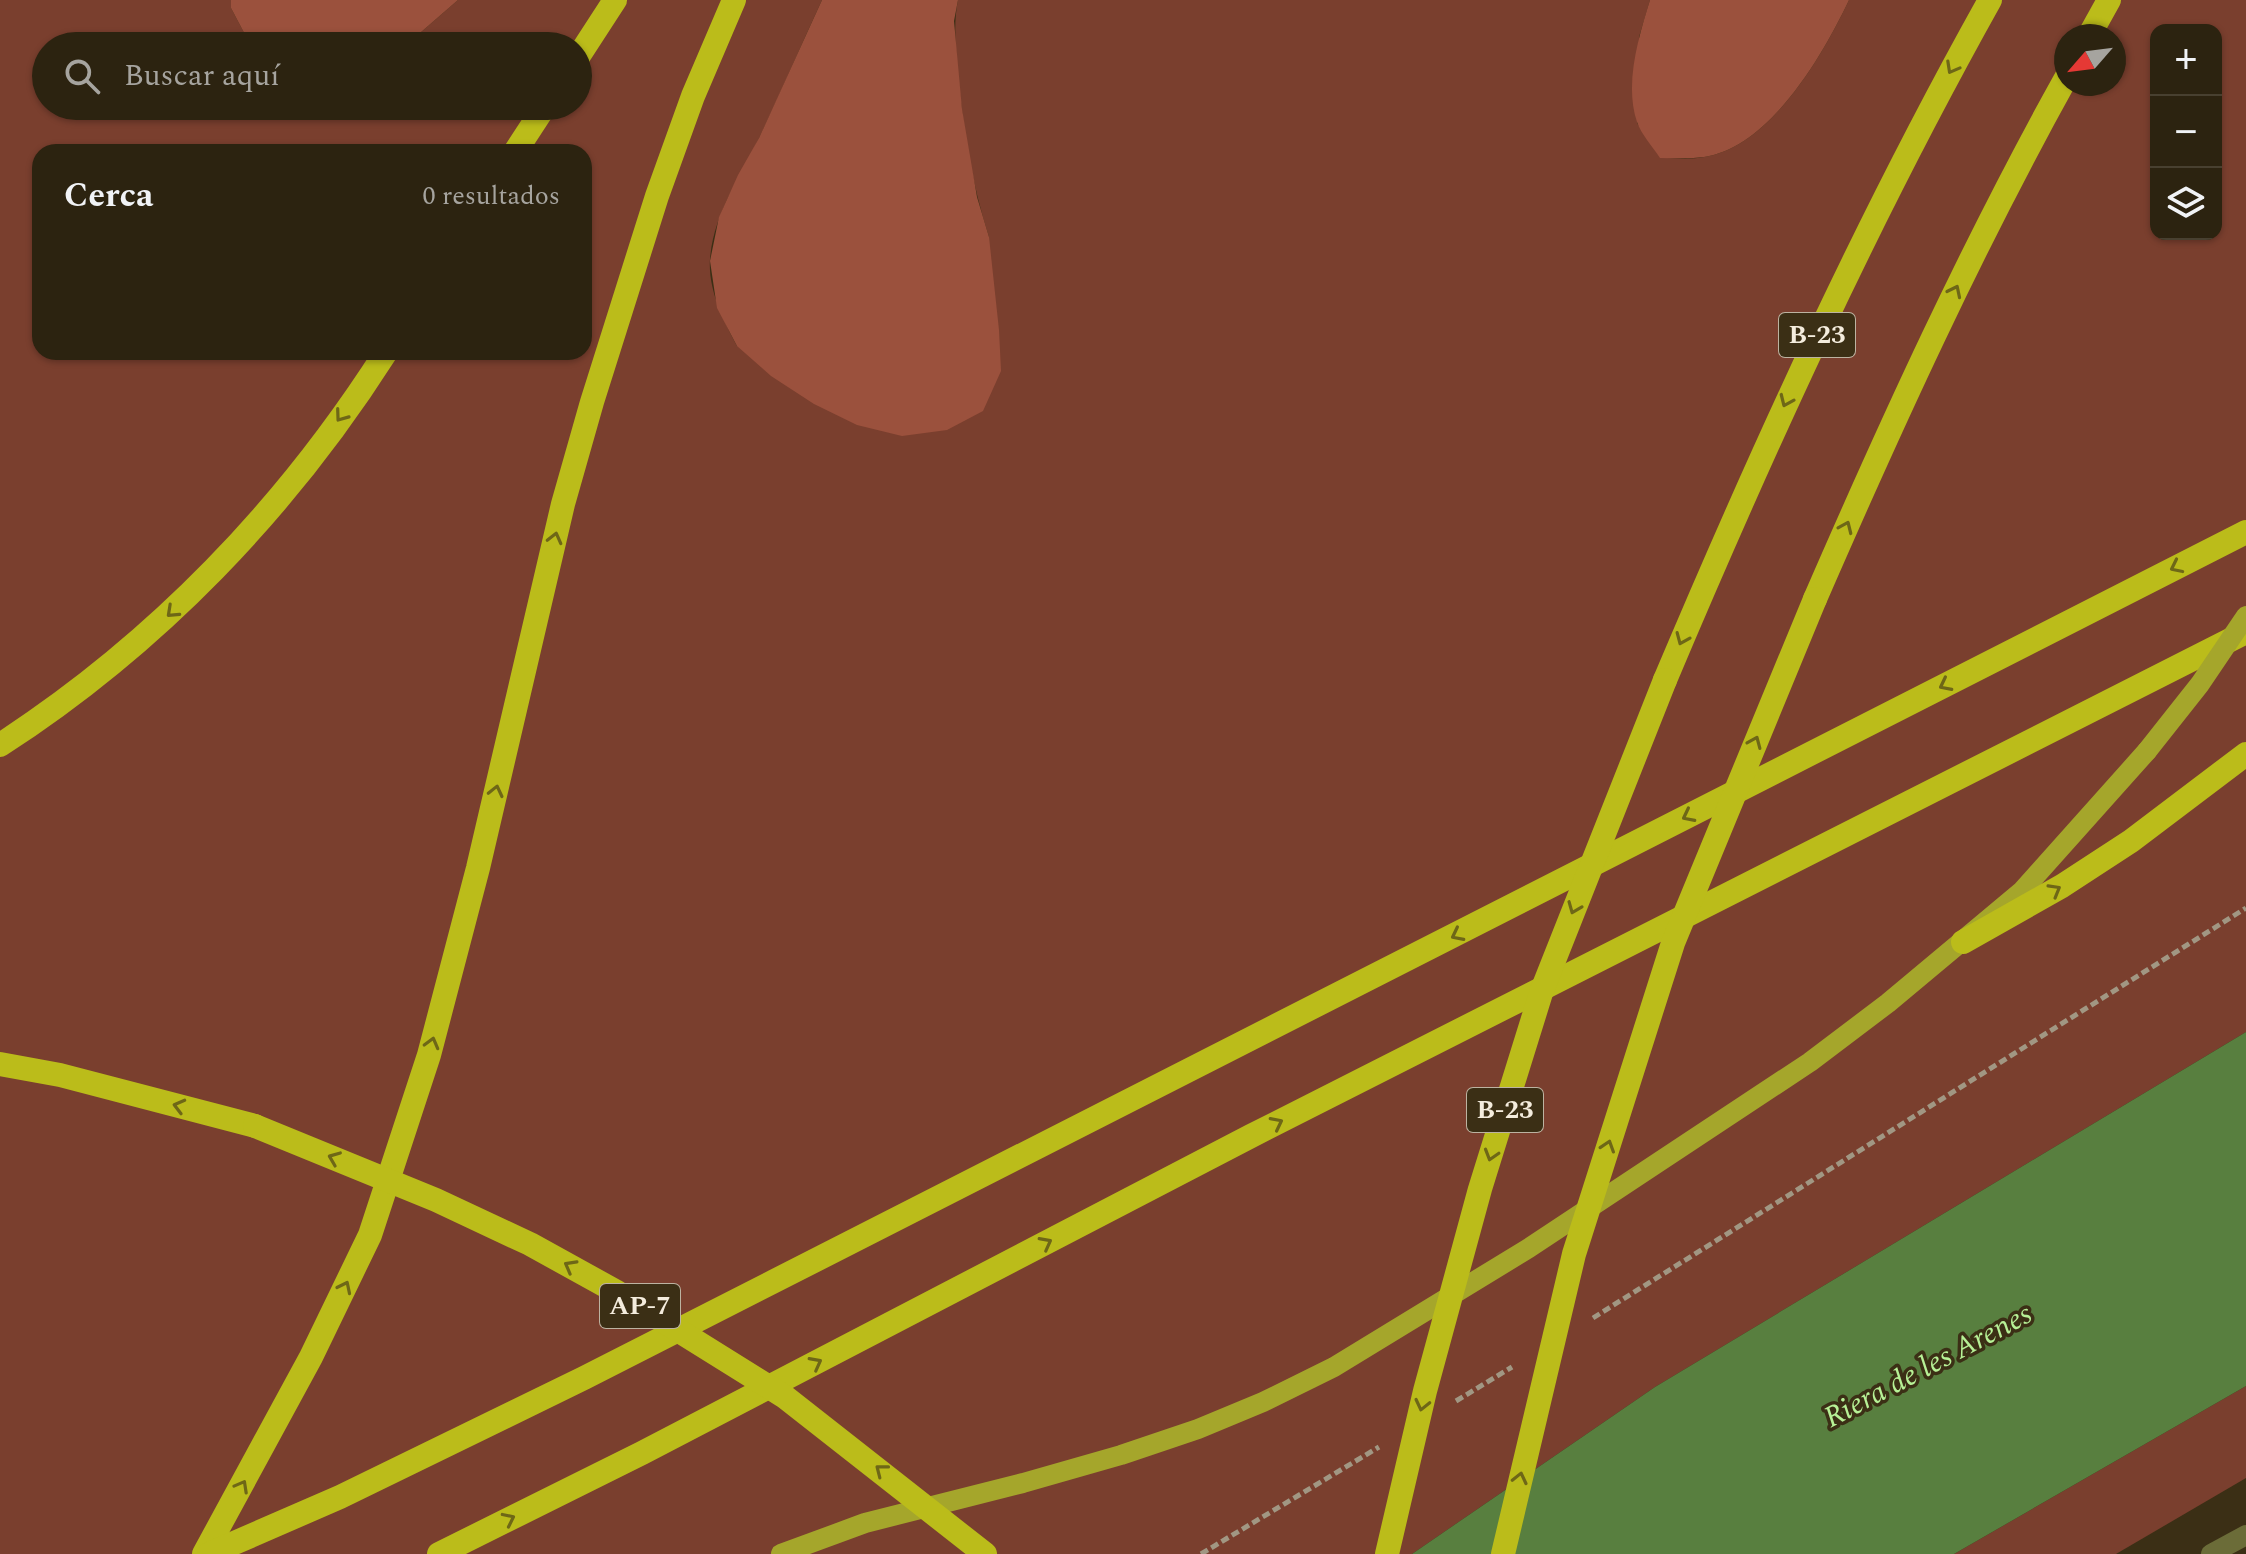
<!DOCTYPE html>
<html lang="es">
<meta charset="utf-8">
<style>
:root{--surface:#2c2310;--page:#342b19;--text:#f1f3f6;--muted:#a6a49f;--line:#484030}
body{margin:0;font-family:Spectral,serif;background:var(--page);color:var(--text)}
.controls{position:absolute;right:24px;top:24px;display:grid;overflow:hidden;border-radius:16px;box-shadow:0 2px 6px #0004}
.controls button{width:72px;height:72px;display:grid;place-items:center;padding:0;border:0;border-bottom:2px solid var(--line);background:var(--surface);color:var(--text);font:40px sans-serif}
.compass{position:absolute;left:2054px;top:24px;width:72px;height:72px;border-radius:50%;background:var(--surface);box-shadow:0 2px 6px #0004;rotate:242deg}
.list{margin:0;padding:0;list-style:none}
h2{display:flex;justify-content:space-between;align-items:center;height:104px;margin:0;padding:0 32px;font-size:34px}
h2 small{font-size:26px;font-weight:400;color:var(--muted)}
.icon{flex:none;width:44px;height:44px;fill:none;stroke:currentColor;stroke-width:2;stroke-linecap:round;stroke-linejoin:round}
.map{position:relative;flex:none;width:2246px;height:1554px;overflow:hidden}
.search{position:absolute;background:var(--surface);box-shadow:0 2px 6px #0004;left:32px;top:32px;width:560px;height:88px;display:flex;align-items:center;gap:20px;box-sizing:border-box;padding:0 28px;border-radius:44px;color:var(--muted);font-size:30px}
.panel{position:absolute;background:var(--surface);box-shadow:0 2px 6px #0004;left:32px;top:144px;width:560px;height:216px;border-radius:24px}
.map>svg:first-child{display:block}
.green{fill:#7a3f2e;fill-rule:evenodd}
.forest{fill:#9b513d}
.water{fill:#587f3f}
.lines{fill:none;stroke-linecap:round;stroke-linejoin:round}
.path{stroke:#a19783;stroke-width:5;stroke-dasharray:8 4;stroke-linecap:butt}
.minor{stroke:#6b6c38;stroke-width:20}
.major{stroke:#a5a62b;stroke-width:20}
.highway{stroke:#bbbc1a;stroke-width:24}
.major-bridge{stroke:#a5a62b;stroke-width:20}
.highway-bridge{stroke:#bbbc1a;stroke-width:24}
.oneway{stroke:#6e6717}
.labels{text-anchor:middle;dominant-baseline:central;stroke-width:7;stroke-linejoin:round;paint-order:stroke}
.shield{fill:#3b2f15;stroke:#bcb3a1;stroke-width:2}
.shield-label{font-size:26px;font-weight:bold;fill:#f4ecdd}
.water-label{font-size:30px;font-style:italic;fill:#b7f196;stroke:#3b2f15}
</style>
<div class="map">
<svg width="2246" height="1554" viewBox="0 0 2246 1554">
<rect width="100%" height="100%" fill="#3b2f15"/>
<g class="green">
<path d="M0,0H231V8L251,46H46V106H578V46H405L458,0H822C801,45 782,90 761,134C741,176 714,212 710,259C708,290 723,319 737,346L989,237C972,184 963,129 958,74C956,48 953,25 958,0H1650L1639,37L1637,123L1661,158C1675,158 1690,160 1704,157C1770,147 1823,55 1849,0H2246V1032L1655,1387L1412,1554H0ZM2156,30H2216V234H2156ZM2066,36H2114V84H2066ZM40,152H584V352H40Z"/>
<polygon points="2246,1386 2246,1478 2116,1554 1954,1554"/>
</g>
<g class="forest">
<polygon points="231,0 458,0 405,46 251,46 231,8"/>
<polygon points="822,0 958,0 954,21 962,109 977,197 989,237 999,330 1001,371 983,411 947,430 902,436 857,425 814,404 771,376 737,346 717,308 710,261 719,217 738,175 759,138"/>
<path d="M1650,0H1849C1823,55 1770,147 1704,157C1690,159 1674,158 1660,158C1653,147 1641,134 1637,122C1624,84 1639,36 1650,0Z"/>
</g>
<polygon class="water" points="2246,1032 2246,1386 1954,1554 1412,1554 1655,1387"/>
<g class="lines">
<g class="path">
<polyline points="1593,1318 2246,908"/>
<polyline points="1456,1401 1512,1367"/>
<polyline points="1201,1554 1379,1447"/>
</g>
<polyline class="minor" points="2211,1554 2246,1535"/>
<polyline class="major" points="781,1554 865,1523 1023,1483 1121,1455 1198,1429 1263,1402 1334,1367 1529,1248 1810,1062 1888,1003 2022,891 2147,751"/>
<g class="highway">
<polyline points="2089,36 2109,0"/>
<polyline points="578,57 615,0"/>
<polyline points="515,152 545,106"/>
<path d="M1815,599C1892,422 1972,247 2066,78"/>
<path d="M1665,680C1763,448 1867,220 1990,0"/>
<path d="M0,745C156,644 286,509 386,352"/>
<polyline points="1963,942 2062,886 2131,841 2246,754"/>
<polyline points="0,1064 60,1075 255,1126"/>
<polyline points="204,1554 311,1357 370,1235 429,1055 478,868 563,504 592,402 657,196 693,96 734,0"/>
<polyline points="209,1554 340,1497 584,1378 2246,532"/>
<polyline points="439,1554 642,1453 1251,1136 2240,635"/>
</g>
<polyline class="major-bridge" points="2147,751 2200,684 2246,616"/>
<g class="highway-bridge">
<polyline points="255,1126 436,1200 530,1244 615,1291 785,1397 985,1554"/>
<polyline points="1387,1554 1425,1391 1480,1189 1541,993 1665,680"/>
<polyline points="1503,1554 1574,1254 1673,943 1815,599"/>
</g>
</g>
<defs><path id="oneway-chevron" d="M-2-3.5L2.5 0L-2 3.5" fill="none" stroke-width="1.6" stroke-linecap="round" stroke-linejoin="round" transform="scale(2)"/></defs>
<g class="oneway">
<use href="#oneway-chevron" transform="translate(1952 68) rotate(119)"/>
<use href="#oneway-chevron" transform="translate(1955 291) rotate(-64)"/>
<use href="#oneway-chevron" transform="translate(1786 401) rotate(114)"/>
<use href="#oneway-chevron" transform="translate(341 416) rotate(126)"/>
<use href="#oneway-chevron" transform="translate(1846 527) rotate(-66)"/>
<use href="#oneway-chevron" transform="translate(555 538) rotate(-76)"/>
<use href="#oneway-chevron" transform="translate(2176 567) rotate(154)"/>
<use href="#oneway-chevron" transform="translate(172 612) rotate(137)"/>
<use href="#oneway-chevron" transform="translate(1682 639) rotate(113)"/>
<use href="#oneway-chevron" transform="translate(1945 685) rotate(153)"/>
<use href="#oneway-chevron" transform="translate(1755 742) rotate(-67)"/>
<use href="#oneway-chevron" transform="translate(496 791) rotate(-77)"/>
<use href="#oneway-chevron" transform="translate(1688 816) rotate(153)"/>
<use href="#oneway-chevron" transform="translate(2055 890) rotate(-30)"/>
<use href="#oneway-chevron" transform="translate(1574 908) rotate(112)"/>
<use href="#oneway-chevron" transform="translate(1457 935) rotate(153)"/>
<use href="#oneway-chevron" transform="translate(432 1043) rotate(-75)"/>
<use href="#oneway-chevron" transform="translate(179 1106) rotate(-165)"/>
<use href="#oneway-chevron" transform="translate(1277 1123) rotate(-27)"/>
<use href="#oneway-chevron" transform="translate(1608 1146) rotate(-72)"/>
<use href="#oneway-chevron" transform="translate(1491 1155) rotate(107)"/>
<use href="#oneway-chevron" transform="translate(334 1158) rotate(-158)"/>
<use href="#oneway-chevron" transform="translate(1046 1243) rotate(-28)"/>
<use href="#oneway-chevron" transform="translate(570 1266) rotate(-151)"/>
<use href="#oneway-chevron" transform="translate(345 1287) rotate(-64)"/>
<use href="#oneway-chevron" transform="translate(816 1363) rotate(-28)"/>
<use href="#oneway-chevron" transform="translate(1422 1405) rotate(103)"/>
<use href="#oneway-chevron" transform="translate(881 1470) rotate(-142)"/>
<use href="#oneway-chevron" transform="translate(1520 1478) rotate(-77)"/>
<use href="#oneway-chevron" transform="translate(242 1486) rotate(-61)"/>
<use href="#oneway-chevron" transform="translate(509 1519) rotate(-26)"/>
</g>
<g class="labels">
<g class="shield">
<rect x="1779" y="313" width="76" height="44" rx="6"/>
<rect x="1467" y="1088" width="76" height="44" rx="6"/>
<rect x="600" y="1284" width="80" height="44" rx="6"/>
</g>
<g class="shield-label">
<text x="1817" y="335">B-23</text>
<text x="1505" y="1110">B-23</text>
<text x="640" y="1306">AP-7</text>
</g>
<g class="water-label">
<text transform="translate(1928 1366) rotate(-28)">Riera de les Arenes</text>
</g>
</g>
</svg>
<div class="controls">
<button>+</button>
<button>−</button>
<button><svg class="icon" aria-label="layers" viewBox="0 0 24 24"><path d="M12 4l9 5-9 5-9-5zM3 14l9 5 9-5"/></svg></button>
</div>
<svg class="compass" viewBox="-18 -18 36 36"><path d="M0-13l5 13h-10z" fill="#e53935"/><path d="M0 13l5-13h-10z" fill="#a6a49f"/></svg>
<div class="search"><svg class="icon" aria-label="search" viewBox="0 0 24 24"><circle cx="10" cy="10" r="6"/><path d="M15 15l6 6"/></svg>Buscar aquí</div>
<section class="panel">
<h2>Cerca<small>0 resultados</small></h2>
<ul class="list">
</ul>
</section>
</div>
